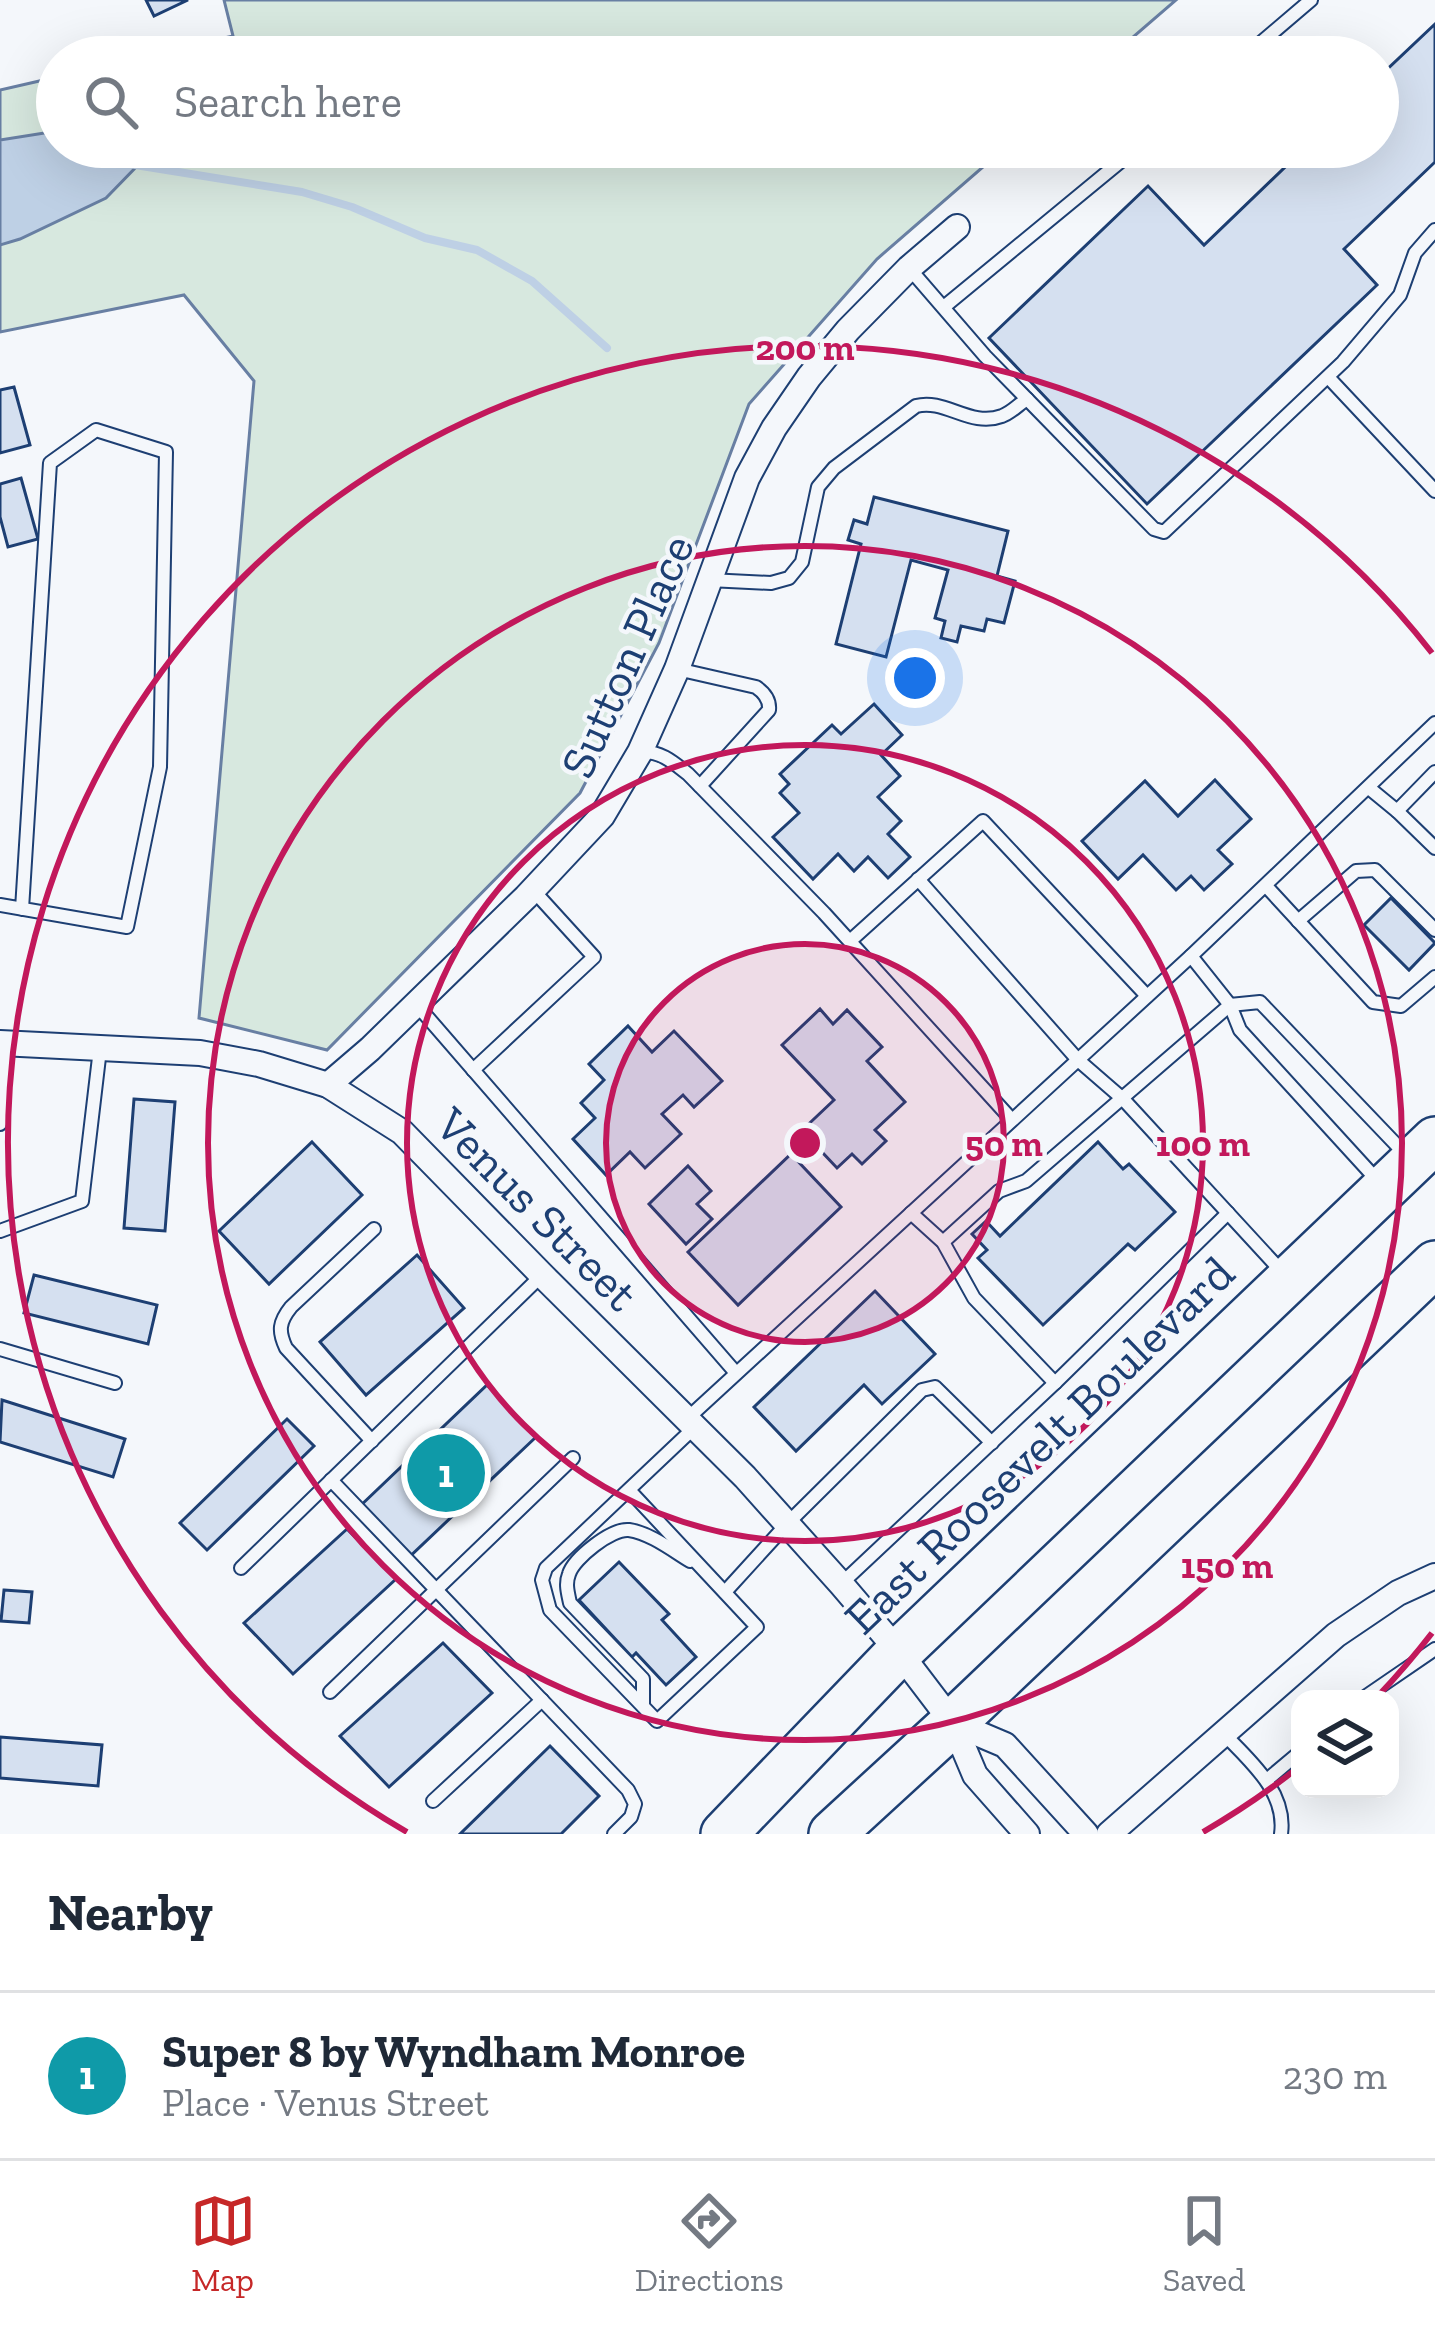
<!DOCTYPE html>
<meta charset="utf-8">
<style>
:root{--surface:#fff;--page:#f6f6f7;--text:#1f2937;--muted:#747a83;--line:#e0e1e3;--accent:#c62828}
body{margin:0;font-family:"Zilla Slab",serif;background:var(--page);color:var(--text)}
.controls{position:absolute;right:36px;bottom:36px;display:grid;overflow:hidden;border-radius:24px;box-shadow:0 12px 48px #0002}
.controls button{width:108px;height:108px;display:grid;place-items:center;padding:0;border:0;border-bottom:3px solid var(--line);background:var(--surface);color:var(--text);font:60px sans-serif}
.you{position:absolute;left:915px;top:678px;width:42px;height:42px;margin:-30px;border:9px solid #fff;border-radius:50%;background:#1a73e8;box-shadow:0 0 0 18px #1a73e833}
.badge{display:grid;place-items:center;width:78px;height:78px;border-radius:50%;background:var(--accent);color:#fff;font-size:39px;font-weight:700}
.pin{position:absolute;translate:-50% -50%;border:6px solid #fff;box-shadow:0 3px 12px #0006}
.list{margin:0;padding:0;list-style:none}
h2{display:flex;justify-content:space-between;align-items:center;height:156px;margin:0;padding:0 48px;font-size:51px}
h2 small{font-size:39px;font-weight:400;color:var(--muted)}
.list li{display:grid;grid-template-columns:78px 1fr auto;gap:36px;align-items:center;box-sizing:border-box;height:168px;padding:0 48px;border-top:3px solid var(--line)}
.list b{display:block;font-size:45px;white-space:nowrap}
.list p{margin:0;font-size:39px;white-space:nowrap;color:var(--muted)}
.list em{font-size:39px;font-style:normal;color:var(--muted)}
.icon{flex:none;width:66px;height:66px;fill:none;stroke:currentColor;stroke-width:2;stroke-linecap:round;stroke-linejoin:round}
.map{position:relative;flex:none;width:1435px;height:1834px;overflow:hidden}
.search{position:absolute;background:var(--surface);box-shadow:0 12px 48px #0002;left:36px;right:36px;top:36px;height:132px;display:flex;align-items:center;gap:30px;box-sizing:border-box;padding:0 42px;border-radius:66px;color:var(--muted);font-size:45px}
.sheet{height:324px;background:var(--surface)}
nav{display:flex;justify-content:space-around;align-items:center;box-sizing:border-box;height:168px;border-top:3px solid var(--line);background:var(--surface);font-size:33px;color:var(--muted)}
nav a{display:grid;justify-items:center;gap:6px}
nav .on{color:var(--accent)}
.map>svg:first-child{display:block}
.green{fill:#d7e8df;stroke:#687fa3;stroke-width:3}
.water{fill:#bed0e5;stroke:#687fa3;stroke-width:3}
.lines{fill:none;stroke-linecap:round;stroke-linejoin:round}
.stream{stroke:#bed0e5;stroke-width:8}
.building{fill:#d5e0f0;stroke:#1d3f73;stroke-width:3}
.lane-casing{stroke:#1d3f73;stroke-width:16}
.street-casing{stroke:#1d3f73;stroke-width:28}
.highway-casing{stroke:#1d3f73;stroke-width:50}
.lane{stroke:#f4f7fb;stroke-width:12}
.street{stroke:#f4f7fb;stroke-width:24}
.highway{stroke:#f4f7fb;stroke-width:45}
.ring{fill:none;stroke:#c2185b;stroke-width:6}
.labels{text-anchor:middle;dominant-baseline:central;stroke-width:9;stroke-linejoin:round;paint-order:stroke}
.street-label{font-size:48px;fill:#1d3f73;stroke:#f4f7fb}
.centre{fill:#c2185b;stroke:#f4f7fb;stroke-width:6}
.ring-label{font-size:36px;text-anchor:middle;font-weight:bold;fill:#c2185b;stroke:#f4f7fb;stroke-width:9;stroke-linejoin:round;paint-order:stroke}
</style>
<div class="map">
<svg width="1435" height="1834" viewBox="0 0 1435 1834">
<rect width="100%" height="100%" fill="#f4f7fb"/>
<g class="green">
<polygon points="224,0 1176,0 1110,57 142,57 233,36"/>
<polygon points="57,77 57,147 1006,147 877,259 749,404 659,643 580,793 327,1050 199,1018 254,381 184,295 0,332 0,90"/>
</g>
<polygon class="water" points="57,131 57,147 127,147 139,164 106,198 20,239 0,245 0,140"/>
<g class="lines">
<polyline class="stream" points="129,164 302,192 352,207 425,238 477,250 532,281 607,348"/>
</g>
<g class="building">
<polygon points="146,0 188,0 154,16"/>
<polygon points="1435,24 1435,162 1344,249 1377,285 1147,504 989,338 1148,186 1204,245 1306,147 1378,147 1378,78"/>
<polygon points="14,387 30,445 0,453 0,390"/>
<polygon points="21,478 38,539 8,547 0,517 0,484"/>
<polygon points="874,497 1008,531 997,576 1015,581 1004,623 987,619 984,631 961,626 957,642 941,638 945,621 935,618 948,570 911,560 886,657 836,644 861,544 848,540 854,520 867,524"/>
<polygon points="874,704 902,735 881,755 900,776 878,797 901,821 888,834 910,857 888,878 868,857 854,871 838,854 813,879 773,837 799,813 780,793 789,784 780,774 832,725 841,734"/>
<polygon points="1215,780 1251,819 1218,850 1232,864 1204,890 1191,876 1176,890 1143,855 1118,879 1082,841 1145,781 1178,816"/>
<polygon points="1391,898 1435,943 1409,970 1364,925"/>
<polygon points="820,1009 833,1024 847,1010 882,1047 867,1061 905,1102 875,1130 886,1141 862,1164 852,1154 837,1168 820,1150 814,1156 796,1136 834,1100 782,1045"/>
<polygon points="628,1026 652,1052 674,1031 722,1081 694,1107 683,1095 662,1114 681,1134 645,1168 630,1152 606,1175 573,1139 595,1118 581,1103 604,1080 589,1064"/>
<polygon points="134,1099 175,1102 165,1231 124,1228"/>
<polygon points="312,1142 362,1195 269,1284 219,1231"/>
<polygon points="1098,1142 1123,1169 1129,1164 1175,1212 1135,1250 1128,1244 1043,1325 978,1258 987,1250 972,1234 986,1221 1000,1236"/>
<polygon points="791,1154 841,1207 738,1305 688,1252"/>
<polygon points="688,1166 711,1191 697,1204 712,1219 686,1244 649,1204"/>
<polygon points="417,1255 464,1308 366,1395 320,1342"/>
<polygon points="34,1275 157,1305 148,1344 24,1313"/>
<polygon points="875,1291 935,1354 882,1404 864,1385 796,1451 754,1407"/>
<polygon points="487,1385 536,1437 405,1561 357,1509"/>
<polygon points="2,1400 125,1439 113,1477 0,1442"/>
<polygon points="287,1419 314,1446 207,1550 180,1523"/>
<polygon points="347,1529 396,1579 293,1674 244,1623"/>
<polygon points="619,1562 669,1614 662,1620 696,1657 666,1685 636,1653 632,1657 579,1600"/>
<polygon points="4,1590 32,1592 29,1623 1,1621"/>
<polygon points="443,1643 492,1693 389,1787 340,1736"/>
<polygon points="0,1737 102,1745 98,1786 0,1778"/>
<polygon points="550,1746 599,1796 561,1834 460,1834"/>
</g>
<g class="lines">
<defs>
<g id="lane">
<polyline points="1244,57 1311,0"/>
<polyline points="909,268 985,356 1154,529 1164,532 1343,362 1400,295 1415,253 1435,230"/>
<polyline points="945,306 1138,147"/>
<polyline points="1328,377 1435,491"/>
<path d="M709,580L771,583L789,578L802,562L818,487L834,468L916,406C945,398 970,428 1002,416C1011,413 1019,404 1027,399"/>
<path d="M677,669L756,687C765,693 770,700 769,710L700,786"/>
<path d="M642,752C661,751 674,763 688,774L824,913L1012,1120"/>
<polyline points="1369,788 1397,811 1435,772"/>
<polyline points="1397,811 1435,848"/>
<polyline points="918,879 1078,1060 1123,1099 1284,1274"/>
<polyline points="1266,886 1373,1002 1401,1006 1435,977"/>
<polyline points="0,905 127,927 160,767 166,452 96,430 50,463 22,909"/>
<polyline points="1298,921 1356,871 1375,870 1435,930"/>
<polyline points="850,941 983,821 1147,996"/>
<polyline points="1191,956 1230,1005 1240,1030 1377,1180"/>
<polyline points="416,1004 736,1373"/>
<polyline points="473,1070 594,957 533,890"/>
<polyline points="0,1124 7,1044"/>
<polyline points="911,1213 943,1242 974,1298 1055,1383"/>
<polyline points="0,1231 82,1201 100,1049"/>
<polyline points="943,1242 999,1191 1026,1181 1230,1005 1260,1002 1408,1157"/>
<polyline points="0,1349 115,1383"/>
<polyline points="688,1418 1191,956 1435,723"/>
<path d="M372,1441L286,1348C278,1331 279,1322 291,1307L374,1229"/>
<polyline points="331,1480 628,1790 635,1804 631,1817 614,1834"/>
<polyline points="629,1490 757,1627 657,1721 550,1610 542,1580 546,1568 695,1427"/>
<polyline points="241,1568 542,1275"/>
<polyline points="841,1584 1055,1383 1228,1213"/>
<polyline points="725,1592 787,1524 922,1390 935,1387 992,1443"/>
<polyline points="330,1692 573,1458"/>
<polyline points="1362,1699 1435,1649"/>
<path d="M643,1706V1679L570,1603C568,1593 565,1584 569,1574C574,1558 612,1528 629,1530C650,1533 672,1550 690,1561"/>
<path d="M1224,1734C1250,1761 1287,1792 1281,1834"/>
<polyline points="1268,1779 1300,1752"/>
<polyline points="433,1801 542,1700"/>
</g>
<g id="street">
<polyline points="0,1043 200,1053 259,1064 328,1085 402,1132 542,1275 745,1477 841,1584 899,1652 953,1723 975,1775 1027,1834"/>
<polyline points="328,1085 370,1049 526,897 602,816 640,752 677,669 747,478 774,428 809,377 848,330 909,268 957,227"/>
<polyline points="953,1723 1005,1745 1086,1834"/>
<polyline points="1109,1834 1336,1635 1398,1593 1435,1576"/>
</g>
<g id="highway">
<polyline points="724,1834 899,1652 1435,1140"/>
<polyline points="832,1834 953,1723 1435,1264"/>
</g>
</defs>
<use href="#lane" class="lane-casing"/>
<use href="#street" class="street-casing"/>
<use href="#highway" class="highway-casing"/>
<use href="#lane" class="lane"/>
<use href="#street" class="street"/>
<use href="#highway" class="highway"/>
</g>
<circle cx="805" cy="1143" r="199" fill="#c2185b" fill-opacity=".12"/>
<g class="ring">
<circle cx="805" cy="1143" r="199"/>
<circle cx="805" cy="1143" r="398"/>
<circle cx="805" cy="1143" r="597"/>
<path d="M1432 1633A796 796 0 0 1 1378 1696M1295 1770A796 796 0 0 1 1203 1832M407 1832A796 796 0 1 1 1432 653"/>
</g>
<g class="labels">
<g class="street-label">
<text transform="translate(627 656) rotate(-66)">Sutton Place</text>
<text transform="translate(537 1209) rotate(45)">Venus Street</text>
<text transform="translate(1039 1445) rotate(-44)">East Roosevelt Boulevard</text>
</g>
</g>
<circle cx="805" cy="1143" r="18" class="centre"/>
<g class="ring-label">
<text x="805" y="360">200 m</text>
<text x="1004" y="1156">50 m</text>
<text x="1203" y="1156">100 m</text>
<text x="1227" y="1578">150 m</text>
</g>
</svg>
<div class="controls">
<button><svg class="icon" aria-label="layers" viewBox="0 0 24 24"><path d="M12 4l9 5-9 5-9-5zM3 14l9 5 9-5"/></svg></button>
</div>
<div class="you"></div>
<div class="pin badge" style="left:446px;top:1473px;background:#0f9aa8">1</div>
<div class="search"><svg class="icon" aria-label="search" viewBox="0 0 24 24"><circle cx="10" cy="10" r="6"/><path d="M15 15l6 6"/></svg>Search here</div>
</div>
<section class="sheet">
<h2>Nearby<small></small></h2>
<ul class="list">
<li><span class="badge" style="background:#0f9aa8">1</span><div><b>Super 8 by Wyndham Monroe</b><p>Place · Venus Street</p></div><em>230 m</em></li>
</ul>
</section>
<nav>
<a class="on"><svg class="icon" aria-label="map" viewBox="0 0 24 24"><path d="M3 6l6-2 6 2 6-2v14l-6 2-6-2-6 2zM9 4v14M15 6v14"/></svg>Map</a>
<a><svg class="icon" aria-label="directions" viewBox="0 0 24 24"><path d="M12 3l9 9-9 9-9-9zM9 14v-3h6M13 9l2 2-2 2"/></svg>Directions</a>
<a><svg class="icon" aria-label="saved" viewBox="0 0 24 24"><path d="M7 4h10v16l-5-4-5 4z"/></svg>Saved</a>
</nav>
